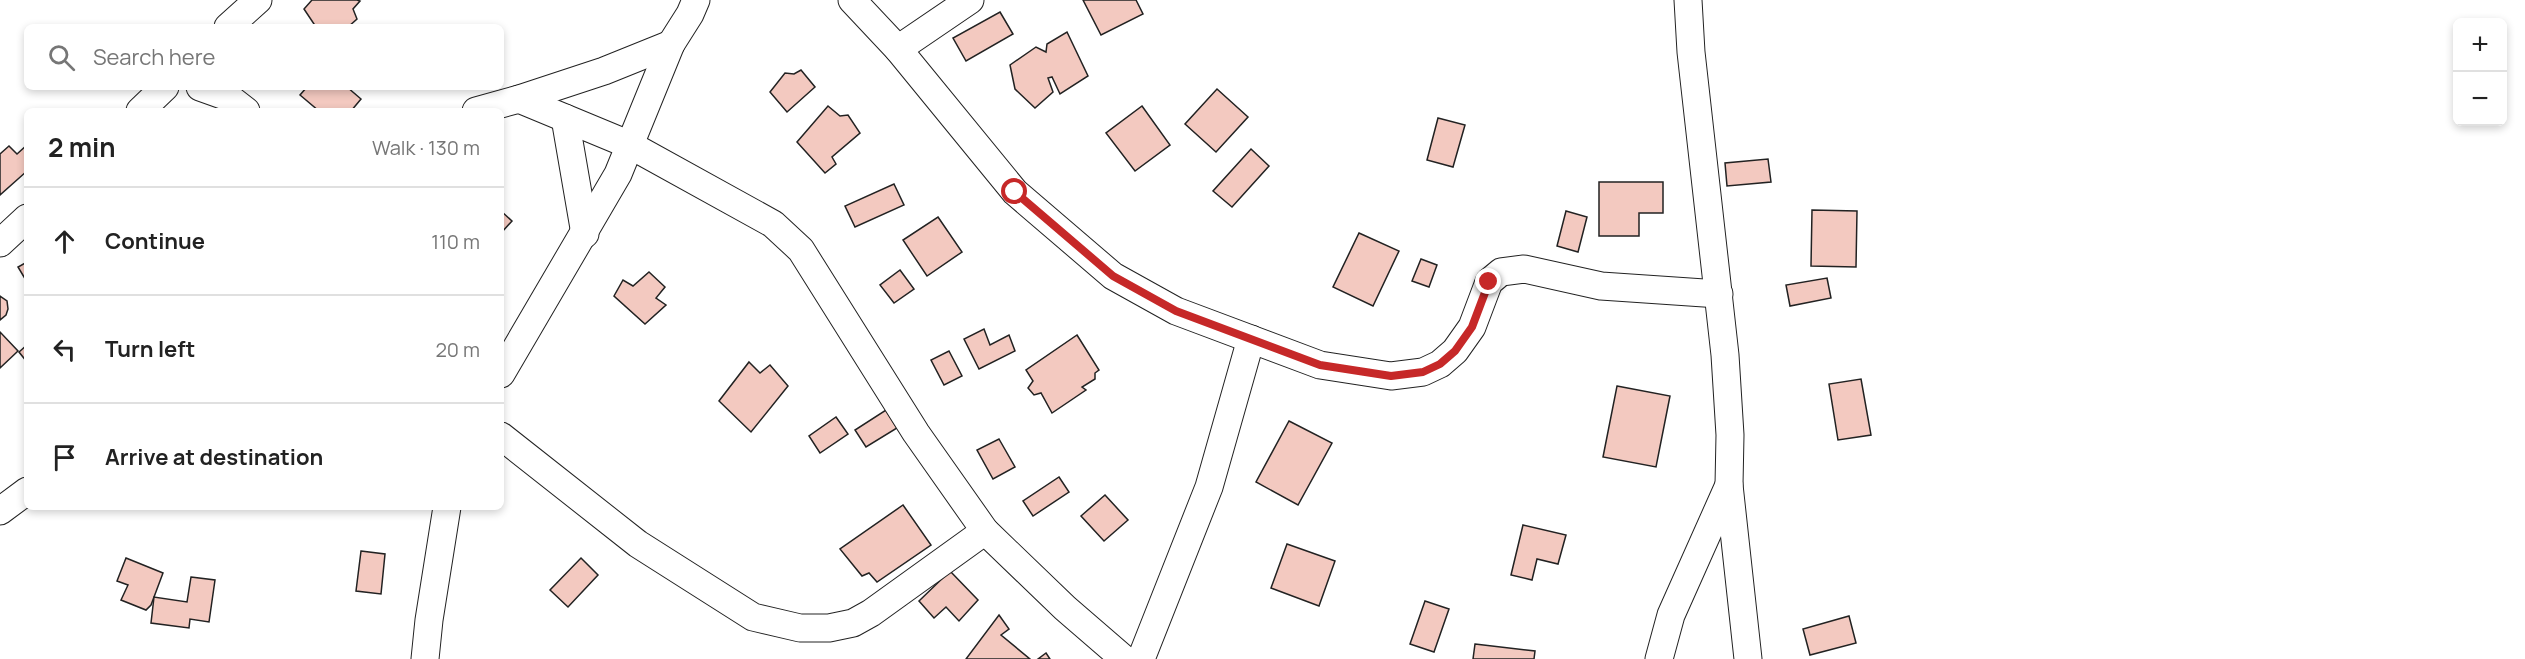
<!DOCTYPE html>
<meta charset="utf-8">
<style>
:root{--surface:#fff;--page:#f2f2f2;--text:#222;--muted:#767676;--line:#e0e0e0}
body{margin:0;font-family:Manrope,sans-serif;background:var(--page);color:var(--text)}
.controls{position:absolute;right:18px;top:18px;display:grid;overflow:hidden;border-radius:9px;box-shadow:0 3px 9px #0003}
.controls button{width:54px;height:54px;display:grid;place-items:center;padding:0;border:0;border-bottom:2px solid var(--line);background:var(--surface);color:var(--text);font:30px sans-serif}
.stop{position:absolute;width:18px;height:18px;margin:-14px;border:4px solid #c62828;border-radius:50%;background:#fff}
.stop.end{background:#c62828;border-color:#fff;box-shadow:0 2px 6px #0008}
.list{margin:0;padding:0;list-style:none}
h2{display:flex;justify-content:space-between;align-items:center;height:78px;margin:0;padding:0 24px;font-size:26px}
h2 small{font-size:20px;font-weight:400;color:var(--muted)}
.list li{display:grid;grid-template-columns:39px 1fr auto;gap:18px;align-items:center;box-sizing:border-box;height:108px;padding:0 24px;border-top:2px solid var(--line)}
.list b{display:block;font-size:22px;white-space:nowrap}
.list em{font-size:20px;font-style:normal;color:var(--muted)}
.icon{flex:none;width:33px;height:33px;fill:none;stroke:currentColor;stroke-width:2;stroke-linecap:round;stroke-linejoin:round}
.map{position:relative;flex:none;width:2525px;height:659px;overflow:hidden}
.search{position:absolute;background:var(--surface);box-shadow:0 3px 9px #0003;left:24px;top:24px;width:480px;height:66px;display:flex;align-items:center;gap:15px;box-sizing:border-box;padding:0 21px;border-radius:9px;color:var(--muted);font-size:22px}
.panel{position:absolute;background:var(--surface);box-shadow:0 3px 9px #0003;left:24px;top:108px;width:480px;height:402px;border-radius:9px}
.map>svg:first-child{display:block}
.building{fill:#f3c9c0;stroke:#222;stroke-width:1.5}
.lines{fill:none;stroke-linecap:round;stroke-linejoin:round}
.street-casing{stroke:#222;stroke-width:29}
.street{stroke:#fff;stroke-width:27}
.route{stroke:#c62828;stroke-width:8}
</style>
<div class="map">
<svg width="2525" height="659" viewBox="0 0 2525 659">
<rect width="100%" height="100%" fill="#fff"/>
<g class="building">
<polygon points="312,0 357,0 360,1 353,9 357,19 348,27 316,27 304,9"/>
<polygon points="1083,0 1136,0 1143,14 1101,35"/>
<polygon points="1000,12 1013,34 966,61 953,38"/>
<polygon points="1067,32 1088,76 1060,94 1052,77 1048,78 1053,92 1035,108 1015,89 1010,65 1036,47 1046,52 1047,44"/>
<polygon points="801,70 815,87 787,112 770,92 785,73 794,74"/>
<polygon points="307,87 347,87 361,99 351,111 319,111 300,95"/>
<polygon points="1217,89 1248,117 1216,152 1185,124"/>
<polygon points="828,106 840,116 848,115 860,133 832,157 836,164 825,173 797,142"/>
<polygon points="1142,106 1170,145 1135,171 1106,133"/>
<polygon points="1438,118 1465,125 1453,167 1427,160"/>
<polygon points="27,145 27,171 0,195 0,154 9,146 17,154"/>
<polygon points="1251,149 1269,166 1232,207 1213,191"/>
<polygon points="1768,159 1771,182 1727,186 1725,163"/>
<polygon points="1599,182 1663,182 1663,213 1639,213 1639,236 1599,236"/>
<polygon points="894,184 904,205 855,227 845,206"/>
<polygon points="1812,210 1857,211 1856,267 1811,266"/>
<polygon points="501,211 512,221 501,233"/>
<polygon points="1566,211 1587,217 1578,252 1557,246"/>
<polygon points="938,217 962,252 927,276 903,240"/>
<polygon points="1359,233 1399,251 1373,306 1333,287"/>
<polygon points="1421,259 1437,265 1429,287 1412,281"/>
<polygon points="27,262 27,282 18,267"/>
<polygon points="900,270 914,289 894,303 880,285"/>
<polygon points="649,272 665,287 656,298 666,305 645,324 614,296 623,280 633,286"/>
<polygon points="1827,278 1831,298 1790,306 1786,285"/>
<polygon points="0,296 7,301 8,309 6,315 0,320"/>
<polygon points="984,329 990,345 1009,335 1015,351 979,369 964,339"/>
<polygon points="0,332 18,351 0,368"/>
<polygon points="1077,335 1099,370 1095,373 1095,379 1082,387 1086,390 1052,413 1041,393 1034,395 1028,388 1033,381 1026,370"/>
<polygon points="27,345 27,362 19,352"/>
<polygon points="949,351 962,376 944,385 931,360"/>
<polygon points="749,362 760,373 770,365 788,386 751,432 719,401"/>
<polygon points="1861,379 1871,435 1838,440 1829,384"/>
<polygon points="1617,386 1670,396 1656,467 1603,457"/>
<polygon points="886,410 897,428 866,447 855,430"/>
<polygon points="836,417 848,434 820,453 809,436"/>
<polygon points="1289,421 1332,443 1298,505 1256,482"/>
<polygon points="999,439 1015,467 993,479 977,450"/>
<polygon points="1059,477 1069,492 1033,516 1023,501"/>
<polygon points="1105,495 1128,520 1104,541 1081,516"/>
<polygon points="903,505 931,545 877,582 869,573 862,576 840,549"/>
<polygon points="1523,525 1566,535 1558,564 1537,559 1532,580 1511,575"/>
<polygon points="1287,544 1335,561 1319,606 1271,588"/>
<polygon points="361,551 385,554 381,594 356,591"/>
<polygon points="126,558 163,573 151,605 146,610 121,600 128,585 117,581"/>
<polygon points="581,558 598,575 568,607 550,590"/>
<polygon points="950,571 978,600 959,621 946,607 934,618 919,601"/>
<polygon points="191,577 215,580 209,622 190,619 189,628 151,623 154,597 187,602"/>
<polygon points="1425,601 1449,609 1434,652 1410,644"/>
<polygon points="999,615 1009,629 1001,635 1030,659 966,659"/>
<polygon points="1849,616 1856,643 1810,655 1803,629"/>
<polygon points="1475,644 1535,651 1534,659 1473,659"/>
<polygon points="1046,653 1050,659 1038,659"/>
</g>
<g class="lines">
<defs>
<g id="street">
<polyline points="852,0 898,49 1015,192 1113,276 1176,311 1320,365 1391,376 1423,372 1440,364 1455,351 1472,327 1489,282 1501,272 1524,269 1601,286 1719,294"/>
<polyline points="1688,0 1691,52 1725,355 1730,435 1729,485 1748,659"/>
<polyline points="228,27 258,0"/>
<polyline points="898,49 970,0"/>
<polyline points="200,87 228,97 246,111"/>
<polyline points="519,99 604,71 671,44"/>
<polyline points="140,111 165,87"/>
<polyline points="476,111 519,99 630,145 773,224 801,250 916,433 985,531 1065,608 1124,659"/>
<polyline points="565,118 585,234"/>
<polyline points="0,243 27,218"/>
<polyline points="501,374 618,174 671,44 690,14 696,0"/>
<polyline points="501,436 638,544 753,617 800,628 829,628 853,623 871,613 985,531"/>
<polyline points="0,511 27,491"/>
<polyline points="425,659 429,620 447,507"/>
<polyline points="1141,659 1209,487 1251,339"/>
<polyline points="1659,659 1671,615 1729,485"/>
</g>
</defs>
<use href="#street" class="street-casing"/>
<use href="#street" class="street"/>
</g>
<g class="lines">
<polyline class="route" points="1015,192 1113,276 1176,311 1320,365 1391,376 1423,372 1440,364 1455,351 1472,327 1489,282"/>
</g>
</svg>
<div class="controls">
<button>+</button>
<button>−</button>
</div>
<div class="stop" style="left:1015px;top:192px"></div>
<div class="stop end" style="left:1489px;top:282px"></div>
<div class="search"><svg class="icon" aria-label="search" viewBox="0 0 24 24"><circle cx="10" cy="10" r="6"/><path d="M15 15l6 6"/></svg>Search here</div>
<section class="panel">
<h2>2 min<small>Walk · 130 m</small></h2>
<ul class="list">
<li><svg class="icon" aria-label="ahead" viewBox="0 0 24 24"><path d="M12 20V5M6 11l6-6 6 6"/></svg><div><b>Continue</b></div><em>110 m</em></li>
<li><svg class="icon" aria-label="left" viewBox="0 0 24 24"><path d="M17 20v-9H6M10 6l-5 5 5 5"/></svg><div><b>Turn left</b></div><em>20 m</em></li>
<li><svg class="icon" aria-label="arrive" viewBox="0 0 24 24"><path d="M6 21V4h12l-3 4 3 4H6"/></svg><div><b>Arrive at destination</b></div></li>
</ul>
</section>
</div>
